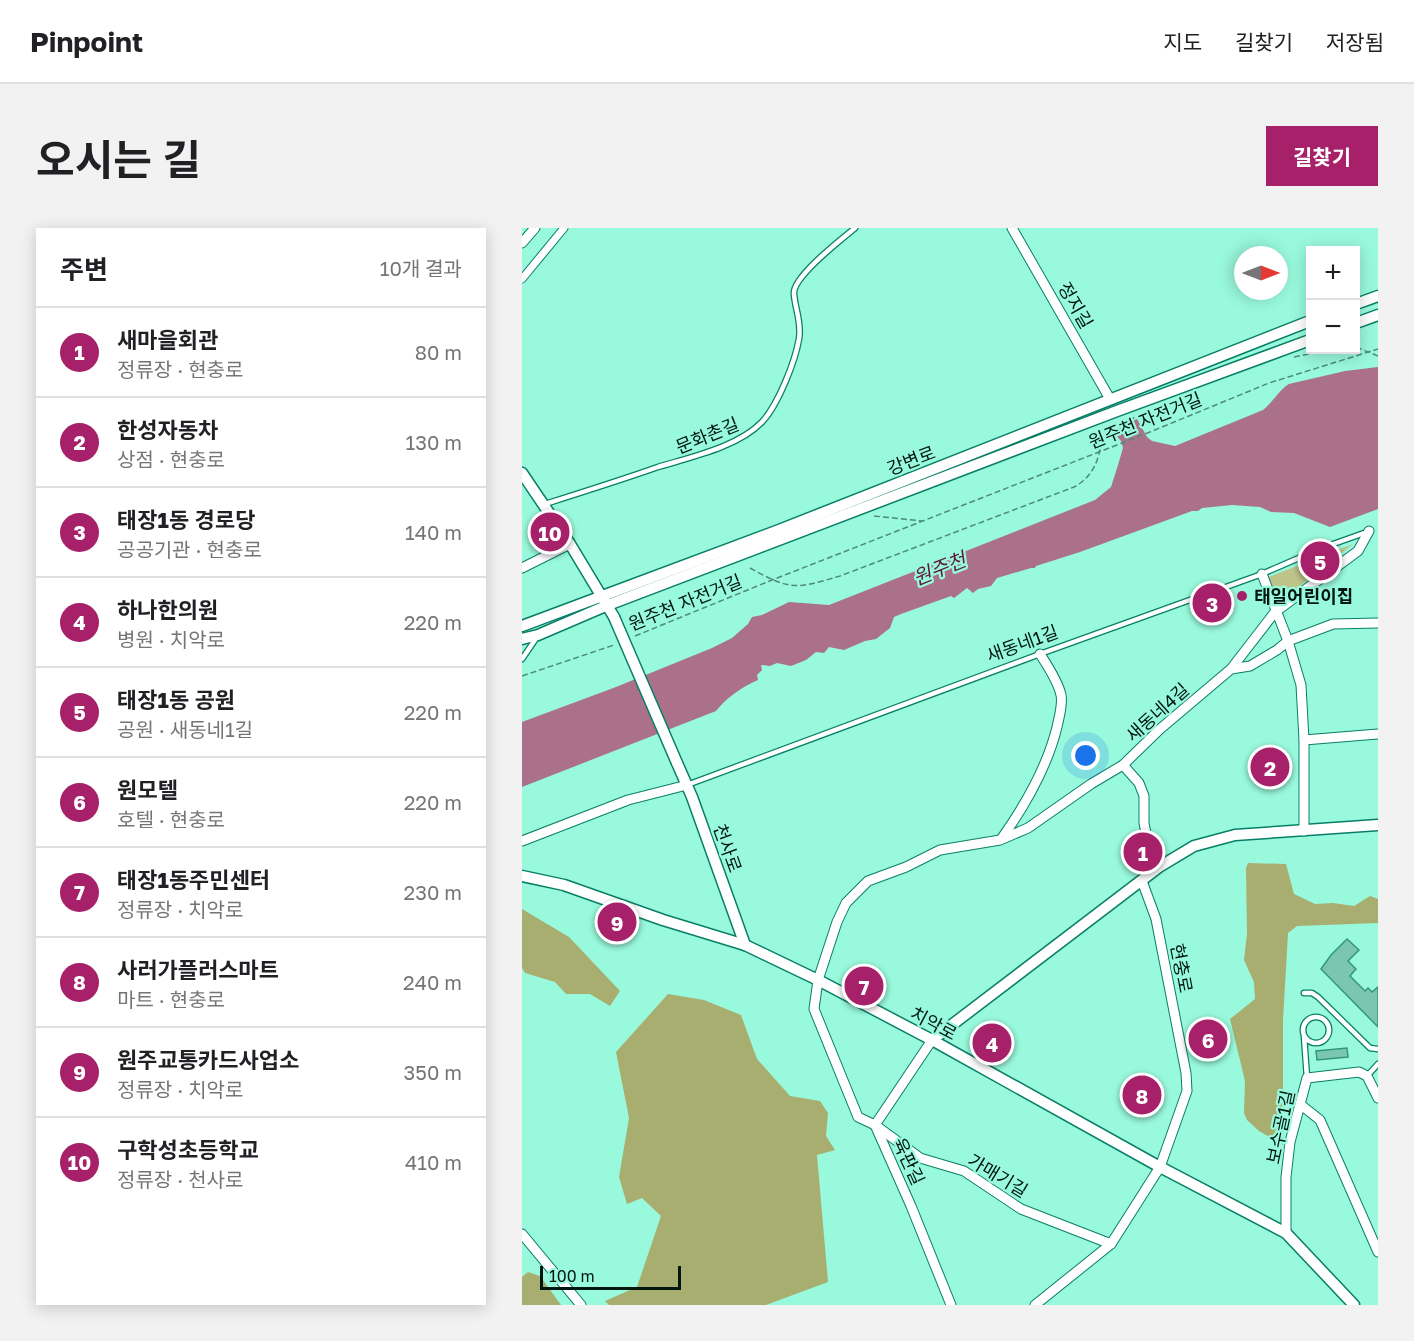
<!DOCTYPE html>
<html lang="ko">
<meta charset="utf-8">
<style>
:root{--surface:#fff;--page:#f2f2f2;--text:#202124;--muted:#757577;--line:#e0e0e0;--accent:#a6206a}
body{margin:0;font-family:"Golos Text","Noto Sans KR",sans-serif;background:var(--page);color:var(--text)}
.controls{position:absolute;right:18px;top:18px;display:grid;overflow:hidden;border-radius:0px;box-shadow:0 3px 15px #0003}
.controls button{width:54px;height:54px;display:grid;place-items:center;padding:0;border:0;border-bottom:2px solid var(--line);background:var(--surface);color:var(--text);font:30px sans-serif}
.compass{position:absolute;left:712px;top:18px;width:54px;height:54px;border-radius:50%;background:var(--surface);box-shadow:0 3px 15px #0003;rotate:90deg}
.scale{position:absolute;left:18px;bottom:15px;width:141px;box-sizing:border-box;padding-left:6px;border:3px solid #001710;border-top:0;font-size:16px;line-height:21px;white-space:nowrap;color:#001710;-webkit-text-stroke:4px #99f9dc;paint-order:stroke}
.you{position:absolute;left:564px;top:528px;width:21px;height:21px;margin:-15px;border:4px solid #fff;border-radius:50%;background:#1a73e8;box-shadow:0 0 0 9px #1a73e833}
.badge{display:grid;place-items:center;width:39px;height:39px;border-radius:50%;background:var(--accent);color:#fff;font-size:20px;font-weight:700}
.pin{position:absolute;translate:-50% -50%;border:3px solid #fff;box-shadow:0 2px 6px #0006}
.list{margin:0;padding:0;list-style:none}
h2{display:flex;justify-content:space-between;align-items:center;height:78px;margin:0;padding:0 24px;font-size:26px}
h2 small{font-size:20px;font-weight:400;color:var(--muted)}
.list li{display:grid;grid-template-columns:39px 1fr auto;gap:18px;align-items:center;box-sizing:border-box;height:90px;padding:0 24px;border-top:2px solid var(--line)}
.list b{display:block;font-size:22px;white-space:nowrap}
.list p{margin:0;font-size:20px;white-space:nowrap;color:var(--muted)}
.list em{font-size:20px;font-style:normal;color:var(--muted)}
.map{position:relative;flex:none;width:856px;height:1077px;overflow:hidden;border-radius:0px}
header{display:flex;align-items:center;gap:36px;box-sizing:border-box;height:84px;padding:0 30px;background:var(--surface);border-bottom:2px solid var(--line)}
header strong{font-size:28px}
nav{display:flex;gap:33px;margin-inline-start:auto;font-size:21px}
.intro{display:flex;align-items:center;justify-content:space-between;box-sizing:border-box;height:144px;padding:0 36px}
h1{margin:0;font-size:42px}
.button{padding:15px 27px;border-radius:0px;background:var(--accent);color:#fff;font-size:21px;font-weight:700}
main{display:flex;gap:36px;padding:0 36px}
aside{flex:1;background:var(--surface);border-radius:0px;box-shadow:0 3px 15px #0003}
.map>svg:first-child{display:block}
.green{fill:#bec389}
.forest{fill:#a8ad70}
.water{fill:#ab708a}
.building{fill:#7bc6af;stroke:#32977d;stroke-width:1.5}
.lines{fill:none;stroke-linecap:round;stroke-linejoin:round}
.service-casing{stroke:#077f66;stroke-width:7}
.pedestrian-casing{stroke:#077f66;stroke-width:9}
.minor-casing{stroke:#077f66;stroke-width:11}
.tertiary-casing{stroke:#077f66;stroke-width:13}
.path{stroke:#4e8b79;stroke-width:1.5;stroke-dasharray:6 3;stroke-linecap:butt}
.service{stroke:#fff;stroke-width:4.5}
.pedestrian{stroke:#fff;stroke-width:7}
.minor{stroke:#fff;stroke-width:9}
.tertiary{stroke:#fff;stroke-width:10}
.tertiary-bridge-casing{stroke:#077f66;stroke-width:13;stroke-linecap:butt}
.tertiary-bridge{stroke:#fff;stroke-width:10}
.poi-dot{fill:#a6206a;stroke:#99f9dc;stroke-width:2}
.labels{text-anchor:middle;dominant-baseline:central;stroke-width:4.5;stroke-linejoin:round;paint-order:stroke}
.street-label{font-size:18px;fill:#001710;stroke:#99f9dc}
.poi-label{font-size:18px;font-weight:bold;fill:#001710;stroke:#99f9dc;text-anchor:start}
.water-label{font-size:20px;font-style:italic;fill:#5f163c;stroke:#99f9dc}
</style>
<header>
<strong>Pinpoint</strong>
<nav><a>지도</a><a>길찾기</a><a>저장됨</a></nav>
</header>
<div class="intro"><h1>오시는 길</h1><a class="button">길찾기</a></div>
<main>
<aside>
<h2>주변<small>10개 결과</small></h2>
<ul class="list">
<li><span class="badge">1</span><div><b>새마을회관</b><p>정류장 · 현충로</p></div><em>80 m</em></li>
<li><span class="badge">2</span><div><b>한성자동차</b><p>상점 · 현충로</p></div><em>130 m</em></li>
<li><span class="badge">3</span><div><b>태장1동 경로당</b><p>공공기관 · 현충로</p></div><em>140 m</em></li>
<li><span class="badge">4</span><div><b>하나한의원</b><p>병원 · 치악로</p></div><em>220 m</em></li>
<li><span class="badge">5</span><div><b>태장1동 공원</b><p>공원 · 새동네1길</p></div><em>220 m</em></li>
<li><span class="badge">6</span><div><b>원모텔</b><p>호텔 · 현충로</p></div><em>220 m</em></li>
<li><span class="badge">7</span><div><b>태장1동주민센터</b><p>정류장 · 치악로</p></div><em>230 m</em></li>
<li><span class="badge">8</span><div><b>사러가플러스마트</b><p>마트 · 현충로</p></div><em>240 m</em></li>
<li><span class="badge">9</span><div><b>원주교통카드사업소</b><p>정류장 · 치악로</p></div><em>350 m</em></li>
<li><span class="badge">10</span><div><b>구학성초등학교</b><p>정류장 · 천사로</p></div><em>410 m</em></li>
</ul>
</aside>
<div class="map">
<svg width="856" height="1077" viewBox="0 0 856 1077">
<rect width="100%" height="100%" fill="#99f9dc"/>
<polygon class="green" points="831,316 755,376 744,350"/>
<g class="forest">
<polygon points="726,635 764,636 772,666 793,676 811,675 832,678 848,668 856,671 856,695 775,698 766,705 761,792 761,917 737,903 725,892 722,885 723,853 708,791 733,771 732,754 722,732 725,706 724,640"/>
<polygon points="0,681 47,709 98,763 88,778 68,766 44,766 33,754 3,745 0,740"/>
<polygon points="146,766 182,772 219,787 235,831 268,868 298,873 306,885 304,908 313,922 295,927 306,1054 244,1077 87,1077 83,1073 115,1059 139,988 120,970 105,976 97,949 107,890 94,824"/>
<polygon points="6,1044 18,1048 39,1077 0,1077 0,1049"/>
</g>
<path class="water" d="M856,139V281L808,299L772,285L749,284L738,279L710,277L680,280L676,283H670L558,324L514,338L513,340H509L475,350L469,358L456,361L451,365L445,360L432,370L429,368L379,386L372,389L368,400L354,411L343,413L322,422L307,419L302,425L294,424L284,432L269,438L255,435L248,438L239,437L240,442L235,447L236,452C220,459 205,469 194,483L0,559V494L94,459L190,420L210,410L226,396L230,389L240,387L267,374L307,377L573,272L589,259L596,237L601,220L599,213L590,202L615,191L625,209L630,213L653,218L741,182C751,174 758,161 767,156L823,143Z"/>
<g class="building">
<polygon points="825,711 837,722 826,733 834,741 828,748 843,763 846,760 850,764 856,759 856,799 799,741 809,727"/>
<polygon points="825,820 826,829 795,832 794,823"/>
</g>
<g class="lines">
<defs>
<g id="service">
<path d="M23,276C61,264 99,252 136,239C169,229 216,219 240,194C256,177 273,134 277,111C280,95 273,81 272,66C270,49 320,11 333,0"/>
<polyline points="0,431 15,409"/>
<polyline points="165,557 518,426 740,346 800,320 845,304"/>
<polyline points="782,765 790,765 796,769 848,820 856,821"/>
<circle cx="794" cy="802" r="13"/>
<polyline points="782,808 785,850"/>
<polyline points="845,848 856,836"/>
</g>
<polyline id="pedestrian" points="0,51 42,0"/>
<g id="minor">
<polyline points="490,0 588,171"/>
<polyline points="0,15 13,0"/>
<polyline points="0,340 48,316"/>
<polyline points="740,346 766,413 779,457 782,512 782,603"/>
<polyline points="709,441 753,384 836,323 847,303"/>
<polyline points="782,512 856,506"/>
<polyline points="601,537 617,555 622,568 622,595 626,616 637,639"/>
<path d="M480,610C504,576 525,540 535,499C537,489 541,477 539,467C536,453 525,437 518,426"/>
<polyline points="0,613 106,572 165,557"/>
<polyline points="410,812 353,897 389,978 429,1077"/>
<polyline points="779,877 798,892 856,1024"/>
<polyline points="764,1005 764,949 768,914 785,850 837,844 845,848 856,870"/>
<polyline points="0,1006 59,1077"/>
<polyline points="589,1016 499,981 442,943 398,930 353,897 336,889 292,781 296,752 315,694 324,675 346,653 384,639 418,622 478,612 506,600 569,556 601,537 638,501 709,441 728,438 755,422 766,413 811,396 856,395"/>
<polyline points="513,1077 589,1016 638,939 665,863 664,845 634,691 620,653"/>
</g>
<g id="tertiary">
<polyline points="834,76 856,68"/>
<polyline points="834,95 856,87"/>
<polyline points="0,245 48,316 92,389"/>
<polyline points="0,398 257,302 788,93"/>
<polyline points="0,411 16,407 86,377 595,183 788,112"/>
<polyline points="155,535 170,569 223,717"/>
<polyline points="0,648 42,657 141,692 223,717 296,752 410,812 638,939 764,1005 832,1077"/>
<polyline points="410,812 637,639 672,618 713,607 856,597"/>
</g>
</defs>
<use href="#service" class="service-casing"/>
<use href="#pedestrian" class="pedestrian-casing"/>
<use href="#minor" class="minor-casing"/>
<use href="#tertiary" class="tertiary-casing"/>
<g class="path">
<polyline points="834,119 856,128"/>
<polyline points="772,129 806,122"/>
<polyline points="352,288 400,293"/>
<path d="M228,340C270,363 273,361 318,348L552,259C573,248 580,226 579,203L652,174"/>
<polyline points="113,408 250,352 628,204 747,155 856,121"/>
<polyline points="0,448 92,417"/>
</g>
<use href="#service" class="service"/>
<use href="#pedestrian" class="pedestrian"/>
<use href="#minor" class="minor"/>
<use href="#tertiary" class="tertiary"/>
<defs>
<polyline id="tertiary-bridge" points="92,389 155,535"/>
</defs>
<use href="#tertiary-bridge" class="tertiary-bridge-casing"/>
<use href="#tertiary-bridge" class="tertiary-bridge"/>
</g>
<circle class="poi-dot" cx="720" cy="368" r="6"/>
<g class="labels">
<g class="street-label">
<text transform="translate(554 77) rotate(60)">정지길</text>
<text transform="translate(623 192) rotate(-22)">원주천 자전거길</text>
<text transform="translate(185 207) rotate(-22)">문화촌길</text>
<text transform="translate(389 232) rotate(-21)">강변로</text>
<text transform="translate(163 374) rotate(-22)">원주천 자전거길</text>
<text transform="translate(500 415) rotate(-20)">새동네1길</text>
<text transform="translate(635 484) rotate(-42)">새동네4길</text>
<text transform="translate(206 620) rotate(70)">천사로</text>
<text transform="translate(660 740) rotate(79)">현충로</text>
<text transform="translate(412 795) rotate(28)">치악로</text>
<text transform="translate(758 899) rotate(-78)">보수골1길</text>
<text transform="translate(387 933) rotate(65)">육판길</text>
<text transform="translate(476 947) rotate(31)">가매기길</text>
</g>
<g class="poi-label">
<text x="732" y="368">태일어린이집</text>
</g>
<g class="water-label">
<text transform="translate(417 340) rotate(-22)">원주천</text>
</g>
</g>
</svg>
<div class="controls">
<button>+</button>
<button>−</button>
</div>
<svg class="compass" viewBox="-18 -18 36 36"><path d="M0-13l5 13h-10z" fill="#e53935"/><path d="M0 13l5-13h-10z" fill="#757577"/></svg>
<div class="scale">100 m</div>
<div class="you"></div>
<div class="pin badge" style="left:621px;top:624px">1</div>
<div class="pin badge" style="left:748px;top:539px">2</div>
<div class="pin badge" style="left:690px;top:375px">3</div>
<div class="pin badge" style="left:470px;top:815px">4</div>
<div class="pin badge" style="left:798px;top:333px">5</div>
<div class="pin badge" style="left:686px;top:811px">6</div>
<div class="pin badge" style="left:342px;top:758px">7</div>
<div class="pin badge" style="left:620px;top:867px">8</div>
<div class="pin badge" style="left:95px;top:694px">9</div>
<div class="pin badge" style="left:28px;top:304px">10</div>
</div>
</main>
